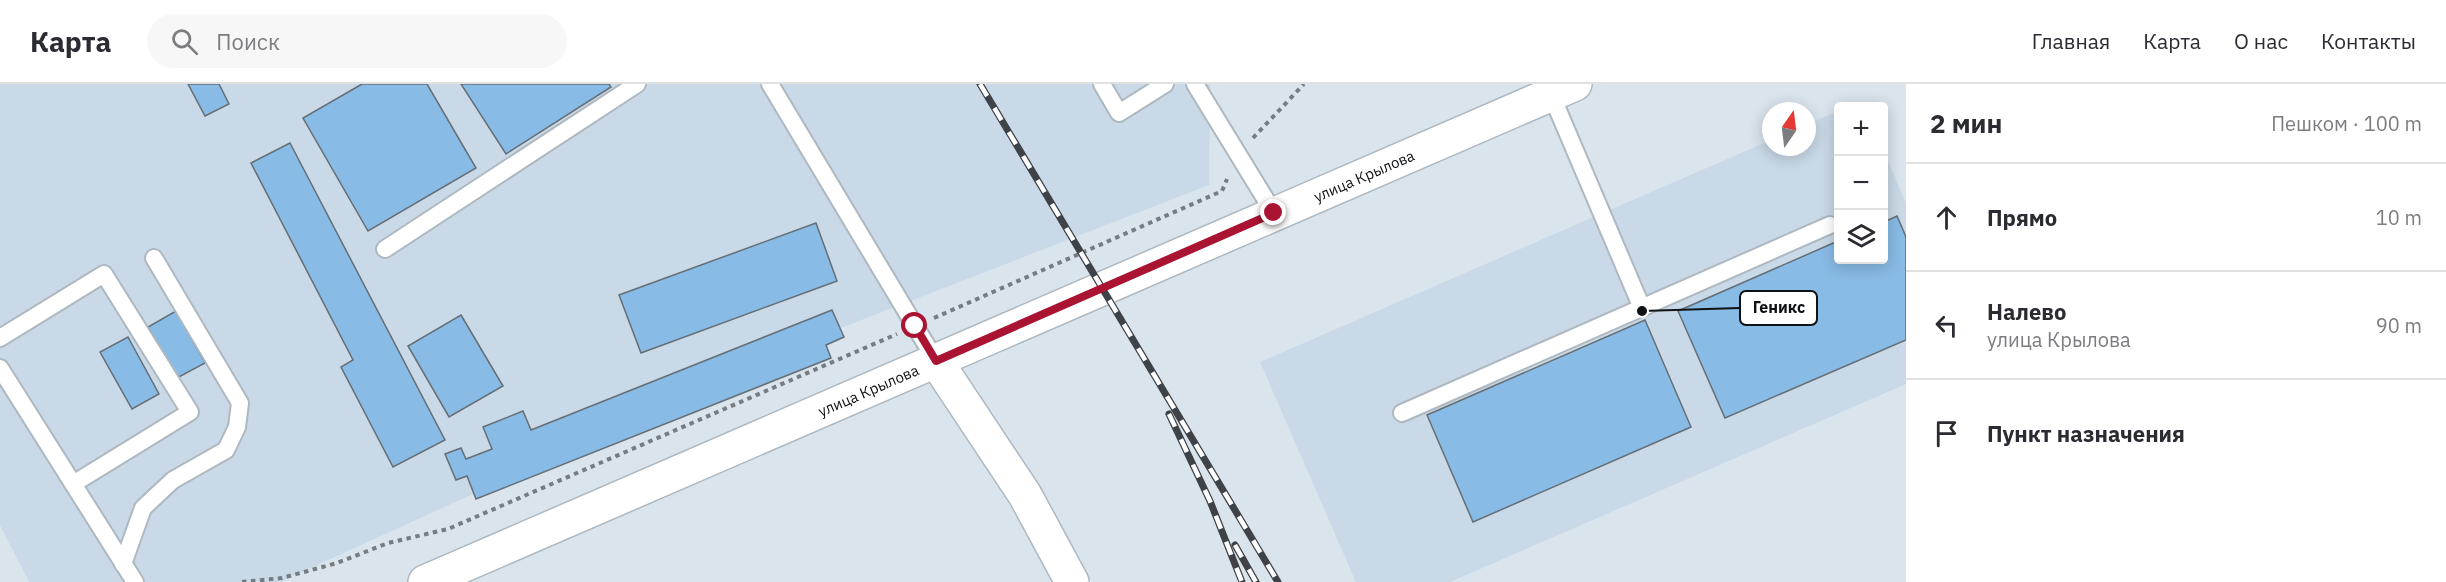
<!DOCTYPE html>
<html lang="ru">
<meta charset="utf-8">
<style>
:root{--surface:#fff;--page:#f7f7f7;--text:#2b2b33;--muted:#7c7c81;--line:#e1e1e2}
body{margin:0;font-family:"IBM Plex Sans",sans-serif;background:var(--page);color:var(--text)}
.controls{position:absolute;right:18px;top:18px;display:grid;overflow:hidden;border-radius:6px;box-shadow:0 3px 15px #0003}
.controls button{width:54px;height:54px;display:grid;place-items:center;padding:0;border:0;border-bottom:2px solid var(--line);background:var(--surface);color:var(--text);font:30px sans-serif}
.compass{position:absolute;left:1762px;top:18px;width:54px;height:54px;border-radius:50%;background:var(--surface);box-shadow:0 3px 15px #0003;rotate:14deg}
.stop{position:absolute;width:18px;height:18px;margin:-14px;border:4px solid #aa1332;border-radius:50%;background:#fff}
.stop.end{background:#aa1332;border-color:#fff;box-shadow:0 2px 6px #0008}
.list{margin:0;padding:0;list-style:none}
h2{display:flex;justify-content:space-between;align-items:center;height:78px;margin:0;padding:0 24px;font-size:26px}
h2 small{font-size:20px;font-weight:400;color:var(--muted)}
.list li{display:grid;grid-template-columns:39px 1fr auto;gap:18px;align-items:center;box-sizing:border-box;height:108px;padding:0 24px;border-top:2px solid var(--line)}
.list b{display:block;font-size:22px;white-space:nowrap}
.list p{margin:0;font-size:20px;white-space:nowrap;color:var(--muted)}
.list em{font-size:20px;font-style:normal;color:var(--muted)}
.icon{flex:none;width:33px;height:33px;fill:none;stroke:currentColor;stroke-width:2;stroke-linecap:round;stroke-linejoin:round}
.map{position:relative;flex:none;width:1906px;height:498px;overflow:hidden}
header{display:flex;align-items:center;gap:36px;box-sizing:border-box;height:84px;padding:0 30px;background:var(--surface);border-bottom:2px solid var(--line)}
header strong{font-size:28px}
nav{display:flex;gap:33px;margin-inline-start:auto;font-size:21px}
.search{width:420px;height:54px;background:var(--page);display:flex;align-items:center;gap:15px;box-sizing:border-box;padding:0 21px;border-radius:33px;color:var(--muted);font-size:22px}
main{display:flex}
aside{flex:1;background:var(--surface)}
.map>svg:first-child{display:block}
.built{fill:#c9d9e7}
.building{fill:#88bbe5;stroke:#656e75;stroke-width:1.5}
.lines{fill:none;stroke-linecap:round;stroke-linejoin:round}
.service-casing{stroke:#aeb8c0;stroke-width:20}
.minor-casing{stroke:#aeb8c0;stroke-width:36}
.tertiary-casing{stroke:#aeb8c0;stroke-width:36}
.path{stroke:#757c82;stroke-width:4;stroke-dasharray:4.5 4.5;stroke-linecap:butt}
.service{stroke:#fff;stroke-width:16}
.minor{stroke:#fff;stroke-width:33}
.tertiary{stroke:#fff;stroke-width:33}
.rail-casing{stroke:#3f4348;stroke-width:7}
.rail{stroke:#fff;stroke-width:4.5;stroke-dasharray:14;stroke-linecap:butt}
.route{stroke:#aa1332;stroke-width:8}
.labels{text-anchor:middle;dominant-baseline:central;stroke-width:4.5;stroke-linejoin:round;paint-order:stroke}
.street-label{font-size:15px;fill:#0f1215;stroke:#fff}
.leader{fill:none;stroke:#0f1215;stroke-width:2}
.callout-dot{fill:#0f1215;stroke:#fff;stroke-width:2}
.callout{fill:#fff;stroke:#0f1215;stroke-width:2}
.callout-label{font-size:16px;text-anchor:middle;font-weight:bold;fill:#0f1215}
</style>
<header>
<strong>Карта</strong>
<div class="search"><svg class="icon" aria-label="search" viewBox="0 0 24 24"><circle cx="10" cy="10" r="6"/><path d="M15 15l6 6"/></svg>Поиск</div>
<nav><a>Главная</a><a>Карта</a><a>О нас</a><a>Контакты</a></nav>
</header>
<main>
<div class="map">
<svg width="1906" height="498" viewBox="0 0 1906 498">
<rect width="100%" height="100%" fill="#dae4ed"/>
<g class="built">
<polygon points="0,0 1210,0 1209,101 815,254 280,498 29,498 0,441"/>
<polygon points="1838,27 1838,176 1884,176 1884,68 1906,119 1906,300 1450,498 1356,498 1260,278 1771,56 1771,63 1807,63 1807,41"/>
</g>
<g class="building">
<polygon points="188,0 219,0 229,20 205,32"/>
<polygon points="362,0 427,0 476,84 368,147 303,34"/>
<polygon points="461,0 609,0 611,3 506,70"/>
<polygon points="290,59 445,356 393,383 341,283 353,276 251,79"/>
<polygon points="1897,132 1906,153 1906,256 1725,334 1678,227 1838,157 1838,176 1884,176 1884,138"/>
<polygon points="816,139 837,197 641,269 619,211"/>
<polygon points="832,226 844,253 826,261 831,274 476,415 467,392 456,396 445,370 461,364 466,375 492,365 483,343 523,327 531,346"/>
<polygon points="176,227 205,279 177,294 148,243"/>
<polygon points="461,231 503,302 449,333 408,262"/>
<polygon points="1645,236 1691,343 1473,438 1427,331"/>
<polygon points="128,253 159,310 132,325 100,268"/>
</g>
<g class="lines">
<defs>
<g id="service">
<polyline points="770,0 936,277"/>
<polyline points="1102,0 1119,29 1165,0"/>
<polyline points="1195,0 1274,129"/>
<polyline points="1551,10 1642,224"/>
<polyline points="385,165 637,0"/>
<polyline points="0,254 104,190 190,328 73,400"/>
<polyline points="0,284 135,498"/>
<polyline points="1402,329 1830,141"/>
<polyline points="123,480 143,424 173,396 226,366 237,343 240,319 154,174"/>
</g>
<polyline id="minor" points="936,277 1025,411 1072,498"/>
<g id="tertiary">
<path id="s1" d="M425,498L1575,0"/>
</g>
</defs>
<use href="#service" class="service-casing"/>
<use href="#minor" class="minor-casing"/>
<use href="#tertiary" class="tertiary-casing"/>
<g class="path">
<polyline points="1253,54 1304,0"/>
<polyline points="934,234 1222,107 1227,95"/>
<polyline points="242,498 282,494 337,479 388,459 448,445 897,250"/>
</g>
<use href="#service" class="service"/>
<use href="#minor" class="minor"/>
<use href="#tertiary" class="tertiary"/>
<defs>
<g id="rail">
<polyline points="980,0 1278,498"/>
<polyline points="1169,330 1210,417 1242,498"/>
<polyline points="1235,461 1256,498"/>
</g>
</defs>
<use href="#rail" class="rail-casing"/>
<use href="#rail" class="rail"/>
</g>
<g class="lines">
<polyline class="route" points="915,242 936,277 1274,129"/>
</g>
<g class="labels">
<g class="street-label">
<text stroke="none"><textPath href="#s1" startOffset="1023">улица Крылова</textPath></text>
<text stroke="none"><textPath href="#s1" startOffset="483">улица Крылова</textPath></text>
</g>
</g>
<path class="leader" d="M1642 227L1740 224"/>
<circle class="callout-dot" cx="1642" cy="227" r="6"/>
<rect class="callout" x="1740" y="207" width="77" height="34" rx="6"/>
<g class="callout-label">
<text x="1779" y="229">Геникс</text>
</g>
</svg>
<div class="controls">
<button>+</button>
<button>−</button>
<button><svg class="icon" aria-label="layers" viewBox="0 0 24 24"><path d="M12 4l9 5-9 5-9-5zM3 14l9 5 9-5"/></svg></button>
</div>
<svg class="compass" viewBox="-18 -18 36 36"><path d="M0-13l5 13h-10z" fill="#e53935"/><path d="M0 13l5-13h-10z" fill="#7c7c81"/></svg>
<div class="stop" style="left:915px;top:242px"></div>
<div class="stop end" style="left:1274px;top:129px"></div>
</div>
<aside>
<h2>2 мин<small>Пешком · 100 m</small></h2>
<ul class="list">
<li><svg class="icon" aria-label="ahead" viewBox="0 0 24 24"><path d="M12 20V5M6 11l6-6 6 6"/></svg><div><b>Прямо</b></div><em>10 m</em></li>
<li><svg class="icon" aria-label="left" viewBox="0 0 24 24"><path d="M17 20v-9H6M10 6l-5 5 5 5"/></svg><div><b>Налево</b><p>улица Крылова</p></div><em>90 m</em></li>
<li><svg class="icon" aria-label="arrive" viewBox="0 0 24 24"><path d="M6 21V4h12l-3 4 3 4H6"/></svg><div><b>Пункт назначения</b></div></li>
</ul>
</aside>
</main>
